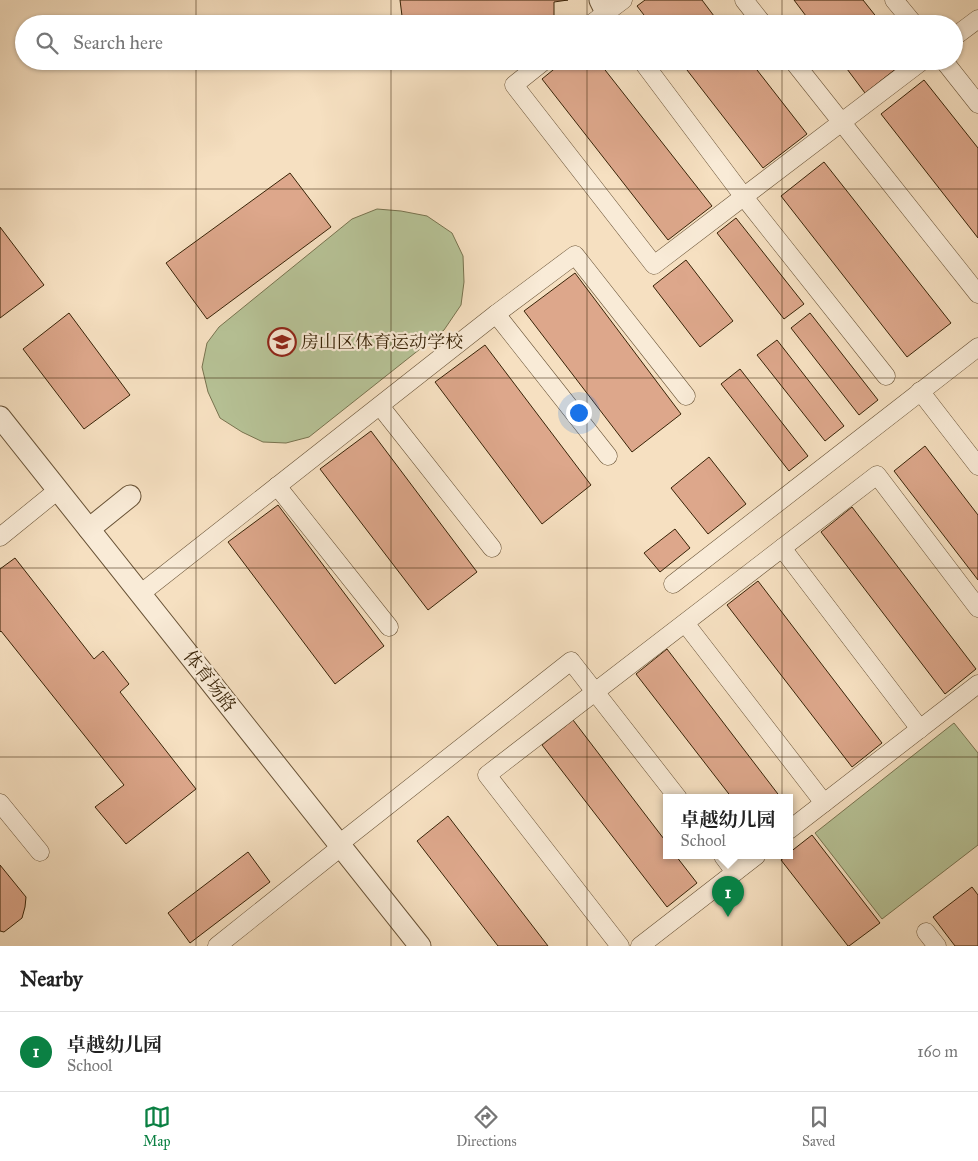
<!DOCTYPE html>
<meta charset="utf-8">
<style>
:root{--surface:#fff;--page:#f2f2f2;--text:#222;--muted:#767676;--line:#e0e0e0;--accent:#0b8043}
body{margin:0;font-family:"IM FELL Great Primer","Noto Serif SC",serif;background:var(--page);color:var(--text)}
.you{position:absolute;left:578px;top:412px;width:18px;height:18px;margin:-12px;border:4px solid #fff;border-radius:50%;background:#1a73e8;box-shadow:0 0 0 8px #1a73e833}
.badge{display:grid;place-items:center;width:32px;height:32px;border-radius:50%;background:var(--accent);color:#fff;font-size:16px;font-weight:700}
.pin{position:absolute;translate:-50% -41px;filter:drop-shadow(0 1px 2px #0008)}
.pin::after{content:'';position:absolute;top:26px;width:18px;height:15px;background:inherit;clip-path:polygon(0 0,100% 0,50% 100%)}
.popup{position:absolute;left:663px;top:794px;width:130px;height:65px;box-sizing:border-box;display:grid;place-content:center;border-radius:0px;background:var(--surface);filter:drop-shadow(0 1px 4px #0005);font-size:16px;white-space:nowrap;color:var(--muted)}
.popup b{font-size:19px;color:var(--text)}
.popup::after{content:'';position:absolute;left:50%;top:100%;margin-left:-10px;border:10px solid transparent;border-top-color:var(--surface)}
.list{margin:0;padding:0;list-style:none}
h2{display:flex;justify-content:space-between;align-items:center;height:65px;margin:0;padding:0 20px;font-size:21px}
h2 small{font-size:16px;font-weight:400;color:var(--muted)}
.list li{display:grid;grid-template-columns:32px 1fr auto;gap:15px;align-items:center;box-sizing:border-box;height:80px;padding:0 20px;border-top:1px solid var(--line)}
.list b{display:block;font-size:19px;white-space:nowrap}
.list p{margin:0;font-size:16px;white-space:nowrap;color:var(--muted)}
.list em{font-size:16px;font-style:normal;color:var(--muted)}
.icon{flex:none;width:28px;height:28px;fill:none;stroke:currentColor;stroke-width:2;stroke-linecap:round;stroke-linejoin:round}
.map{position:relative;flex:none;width:978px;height:946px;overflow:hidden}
.search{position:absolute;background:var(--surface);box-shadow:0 1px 4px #0004;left:15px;right:15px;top:15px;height:55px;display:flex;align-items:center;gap:12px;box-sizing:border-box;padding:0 18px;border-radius:28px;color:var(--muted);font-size:19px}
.sheet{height:145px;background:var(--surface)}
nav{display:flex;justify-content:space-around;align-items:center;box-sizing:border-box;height:70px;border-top:1px solid var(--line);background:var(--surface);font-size:14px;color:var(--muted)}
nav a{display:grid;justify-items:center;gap:2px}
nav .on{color:var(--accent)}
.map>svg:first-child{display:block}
.green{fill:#b7c397;stroke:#78734f}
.building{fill:#dda78b;stroke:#382307}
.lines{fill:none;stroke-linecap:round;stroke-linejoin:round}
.minor-casing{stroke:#685236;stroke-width:19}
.tertiary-casing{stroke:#685236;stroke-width:23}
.minor{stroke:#f9ebd7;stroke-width:18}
.tertiary{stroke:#f9ebd7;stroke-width:21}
.grid{fill:none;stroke:#382307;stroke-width:1;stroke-opacity:0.55}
.labels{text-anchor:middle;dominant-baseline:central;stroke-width:4.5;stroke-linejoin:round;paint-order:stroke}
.poi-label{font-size:18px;fill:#382307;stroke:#f9ebd7;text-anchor:start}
.street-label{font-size:18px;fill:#382307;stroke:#f9ebd7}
</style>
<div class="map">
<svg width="978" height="946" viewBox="0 0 978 946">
<rect width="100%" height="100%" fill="#f6e0c1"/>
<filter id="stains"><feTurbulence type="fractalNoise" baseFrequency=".004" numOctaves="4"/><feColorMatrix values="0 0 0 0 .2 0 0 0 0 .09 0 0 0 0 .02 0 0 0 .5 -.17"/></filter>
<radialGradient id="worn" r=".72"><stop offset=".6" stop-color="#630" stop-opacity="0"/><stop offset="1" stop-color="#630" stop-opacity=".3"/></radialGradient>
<g class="green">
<polygon points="377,209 401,211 427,216 452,233 463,256 464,282 461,305 444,330 309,437 286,443 263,442 242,432 220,418 208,392 202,367 207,343 219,327 352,219"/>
<polygon points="954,723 978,753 978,845 882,919 815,833"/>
</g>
<g class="building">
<polygon points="400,0 568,0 554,2 554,17 497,24 403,24"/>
<polygon points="645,0 702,0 720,24 651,24 637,6"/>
<polygon points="794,0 863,0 882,24 812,24"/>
<polygon points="564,61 598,61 712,206 668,240 542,79"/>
<polygon points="680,61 750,61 807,134 763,168"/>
<polygon points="841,61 906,61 865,93"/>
<polygon points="924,80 978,148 978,238 881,114"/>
<polygon points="824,162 951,323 907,357 781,196"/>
<polygon points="290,173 331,227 207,319 166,263"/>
<polygon points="736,218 804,304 784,319 717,233"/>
<polygon points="0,227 44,285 0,318"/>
<polygon points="686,260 733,321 700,347 653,286"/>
<polygon points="575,273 681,414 632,452 524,311"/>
<polygon points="69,313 130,395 84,429 23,349"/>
<polygon points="810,313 878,400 859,415 791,328"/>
<polygon points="777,340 844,426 825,441 757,355"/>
<polygon points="485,345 591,485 542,524 435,382"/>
<polygon points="740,369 808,456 789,471 721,384"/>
<polygon points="371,431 477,572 428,610 320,469"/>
<polygon points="925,446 978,515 978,580 894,471"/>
<polygon points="709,457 746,504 708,534 671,488"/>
<polygon points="278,505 384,646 335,684 228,542"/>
<polygon points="852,507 976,669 945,694 821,532"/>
<polygon points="675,529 690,548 660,572 644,553"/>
<polygon points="15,558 94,659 103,651 129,684 120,692 196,789 126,844 95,807 124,785 1,631 0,632 0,569"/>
<polygon points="758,581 882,743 852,767 727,605"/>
<polygon points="667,649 781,798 732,798 636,674"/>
<polygon points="573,720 667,843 667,856 676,856 697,883 667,907 542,745"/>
<polygon points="448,816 548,946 498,946 417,841"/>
<polygon points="812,835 880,923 849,946 848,946 781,860 786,856 789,856 789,853"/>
<polygon points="248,852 270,882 190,943 168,913"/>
<polygon points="0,865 26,897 25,907 22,918 4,932 0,931"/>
<polygon points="972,887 978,895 978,946 955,946 933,917"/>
</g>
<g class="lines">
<defs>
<g id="minor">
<polyline points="744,0 763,24"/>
<polyline points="894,0 914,24"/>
<polyline points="591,24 623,0"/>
<polyline points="954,37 978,19"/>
<polyline points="544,61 514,85 654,265 922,61"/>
<polyline points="642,61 744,197 886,376"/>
<polyline points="793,61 978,294"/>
<polyline points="944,61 978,104"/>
<polyline points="496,314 608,456"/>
<polyline points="920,391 978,466"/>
<polyline points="380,406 492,548"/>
<polyline points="277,486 389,627"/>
<polyline points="0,537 58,490"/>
<polyline points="782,548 920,729"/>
<polyline points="673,584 978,347"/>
<polyline points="140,594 496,314 575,255 686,396"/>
<polyline points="685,623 824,803"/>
<polyline points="0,803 40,852"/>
<polyline points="789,830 978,684"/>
<polyline points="339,844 571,661 678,798"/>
<polyline points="723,856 735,872"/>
<polyline points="926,932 937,946"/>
<polyline points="217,946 341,847"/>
<polyline points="620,946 487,775 877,475 978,608"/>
<polyline points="640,946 756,856"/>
</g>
<g id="tertiary">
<polyline points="600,0 606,12"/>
<polyline points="0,417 420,946"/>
<polyline points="89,529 130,496"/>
</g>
</defs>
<use href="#minor" class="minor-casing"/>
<use href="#tertiary" class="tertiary-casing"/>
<use href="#minor" class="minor"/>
<use href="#tertiary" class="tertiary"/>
</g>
<path class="grid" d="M196,0V24M391,0V24M587,0V24M782,0V24M196,61V946M391,61V946M587,61V946M782,61V946M0,189H978M0,378H978M0,568H978M0,757H978"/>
<defs>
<symbol id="school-ring" viewBox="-11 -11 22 22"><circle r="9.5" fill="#f9ebd7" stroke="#8f2418" stroke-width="1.5"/><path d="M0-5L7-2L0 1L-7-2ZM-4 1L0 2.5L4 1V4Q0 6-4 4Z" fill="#8f2418"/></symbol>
</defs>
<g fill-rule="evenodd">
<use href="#school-ring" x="266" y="326" width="32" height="32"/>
</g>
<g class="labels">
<g class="poi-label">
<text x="301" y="342">房山区体育运动学校</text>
</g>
<g class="street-label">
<text transform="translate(210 681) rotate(52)">体育场路</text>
</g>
</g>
<rect width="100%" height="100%" filter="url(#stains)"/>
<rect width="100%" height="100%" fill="url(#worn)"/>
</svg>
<div class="you"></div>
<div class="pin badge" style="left:728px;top:917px">1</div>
<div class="popup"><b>卓越幼儿园</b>School</div>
<div class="search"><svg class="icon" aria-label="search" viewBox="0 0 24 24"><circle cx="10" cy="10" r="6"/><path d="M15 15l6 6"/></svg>Search here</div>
</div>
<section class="sheet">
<h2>Nearby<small></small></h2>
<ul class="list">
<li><span class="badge">1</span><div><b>卓越幼儿园</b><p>School</p></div><em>160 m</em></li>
</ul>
</section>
<nav>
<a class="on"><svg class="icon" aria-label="map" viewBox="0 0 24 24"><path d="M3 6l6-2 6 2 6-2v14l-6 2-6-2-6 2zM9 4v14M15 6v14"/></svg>Map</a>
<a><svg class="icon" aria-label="directions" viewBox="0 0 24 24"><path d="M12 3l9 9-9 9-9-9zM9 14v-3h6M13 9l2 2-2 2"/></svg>Directions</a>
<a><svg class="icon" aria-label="saved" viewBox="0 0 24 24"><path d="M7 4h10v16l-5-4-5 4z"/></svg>Saved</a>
</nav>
